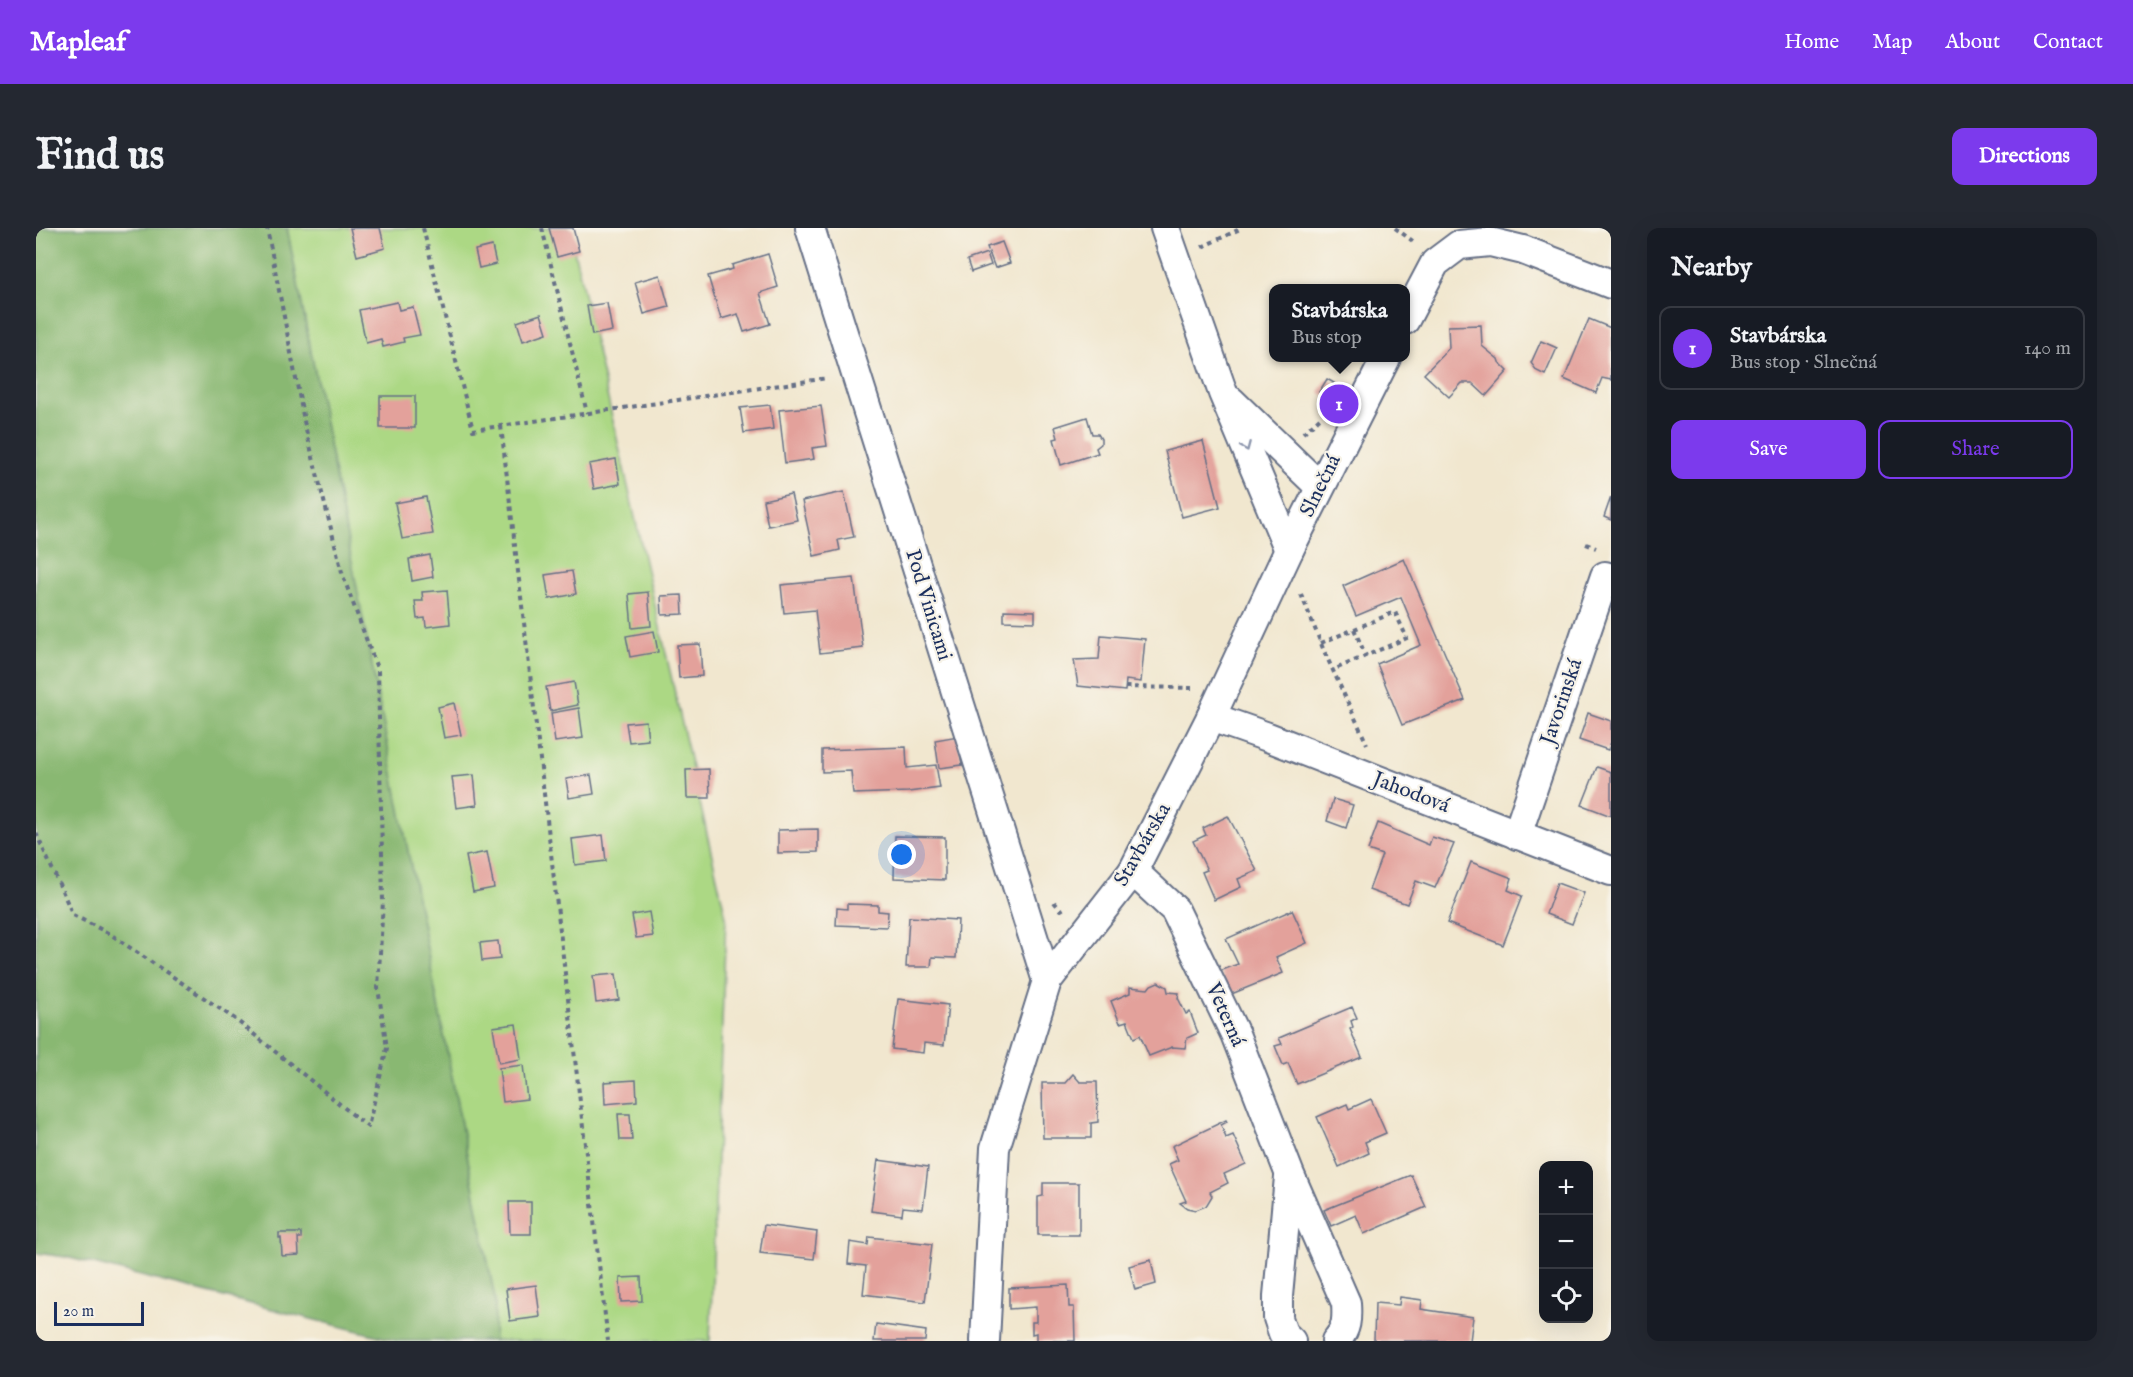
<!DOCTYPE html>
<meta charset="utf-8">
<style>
:root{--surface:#171b24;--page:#242831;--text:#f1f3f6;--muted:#9ea1a6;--line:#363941;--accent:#7c3aed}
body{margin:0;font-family:"IM FELL English",serif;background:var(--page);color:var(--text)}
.controls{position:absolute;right:18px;bottom:18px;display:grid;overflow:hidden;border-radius:12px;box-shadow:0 6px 24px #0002}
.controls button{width:54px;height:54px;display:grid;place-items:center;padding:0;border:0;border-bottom:2px solid var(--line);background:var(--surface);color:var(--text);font:30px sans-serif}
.scale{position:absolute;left:18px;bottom:15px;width:90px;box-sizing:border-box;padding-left:6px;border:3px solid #1b2f5e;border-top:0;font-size:16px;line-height:21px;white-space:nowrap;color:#1b2f5e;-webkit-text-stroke:4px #f7f3e8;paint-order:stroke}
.you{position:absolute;left:866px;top:627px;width:21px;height:21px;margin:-15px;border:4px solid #fff;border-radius:50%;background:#1a73e8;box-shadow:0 0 0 9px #1a73e833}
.badge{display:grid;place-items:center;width:39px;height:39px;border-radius:50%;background:var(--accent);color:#fff;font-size:20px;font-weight:700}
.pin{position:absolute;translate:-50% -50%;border:3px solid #fff;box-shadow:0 2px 6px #0006}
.popup{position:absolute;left:1233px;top:56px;width:141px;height:78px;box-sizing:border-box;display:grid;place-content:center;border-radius:12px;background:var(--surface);filter:drop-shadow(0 2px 4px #0005);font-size:20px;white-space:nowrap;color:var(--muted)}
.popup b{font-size:22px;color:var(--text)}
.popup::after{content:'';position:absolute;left:50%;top:100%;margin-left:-12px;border:12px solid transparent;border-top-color:var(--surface)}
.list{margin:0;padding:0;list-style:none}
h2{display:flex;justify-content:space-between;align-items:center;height:78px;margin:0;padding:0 24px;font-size:26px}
h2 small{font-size:20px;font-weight:400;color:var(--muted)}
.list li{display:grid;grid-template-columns:39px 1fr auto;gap:18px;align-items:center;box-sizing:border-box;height:84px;margin:0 12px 12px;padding:0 12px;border:2px solid var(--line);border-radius:12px}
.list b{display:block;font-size:22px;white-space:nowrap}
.list p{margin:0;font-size:20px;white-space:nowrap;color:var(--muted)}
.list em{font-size:20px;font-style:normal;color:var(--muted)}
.actions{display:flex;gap:12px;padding:18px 24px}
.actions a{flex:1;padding:14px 0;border:2px solid var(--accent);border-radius:12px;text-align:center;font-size:21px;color:var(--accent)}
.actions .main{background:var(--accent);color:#fff}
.icon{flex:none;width:33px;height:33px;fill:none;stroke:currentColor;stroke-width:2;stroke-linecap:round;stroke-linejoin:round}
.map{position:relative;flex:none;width:1575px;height:1113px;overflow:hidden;border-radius:12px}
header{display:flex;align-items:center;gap:36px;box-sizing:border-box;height:84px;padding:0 30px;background:var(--accent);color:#fff}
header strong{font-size:28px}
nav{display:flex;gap:33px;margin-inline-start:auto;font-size:21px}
.intro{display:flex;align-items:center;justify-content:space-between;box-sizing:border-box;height:144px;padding:0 36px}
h1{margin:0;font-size:42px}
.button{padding:15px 27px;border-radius:12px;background:var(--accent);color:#fff;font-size:21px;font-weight:700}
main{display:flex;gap:36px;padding:0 36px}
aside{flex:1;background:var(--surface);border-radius:12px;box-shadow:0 6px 24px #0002}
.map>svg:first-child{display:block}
.green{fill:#acd884;stroke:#648471;stroke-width:1.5}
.forest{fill:#89b872;stroke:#527468;stroke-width:1.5}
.building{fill:#e3a19b}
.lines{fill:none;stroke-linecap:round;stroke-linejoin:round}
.minor-casing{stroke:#666f86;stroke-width:32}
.path{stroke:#666f86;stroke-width:4;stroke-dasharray:4.5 4.5;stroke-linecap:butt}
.minor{stroke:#fff;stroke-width:28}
.oneway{stroke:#8d97ae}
.labels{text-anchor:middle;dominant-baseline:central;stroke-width:4.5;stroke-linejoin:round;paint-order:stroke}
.street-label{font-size:21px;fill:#1b2f5e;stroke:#f7f3e8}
</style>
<header>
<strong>Mapleaf</strong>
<nav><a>Home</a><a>Map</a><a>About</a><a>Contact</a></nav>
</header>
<div class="intro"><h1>Find us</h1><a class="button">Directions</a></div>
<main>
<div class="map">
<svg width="1575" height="1113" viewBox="0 0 1575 1113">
<rect width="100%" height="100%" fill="#f7f3e8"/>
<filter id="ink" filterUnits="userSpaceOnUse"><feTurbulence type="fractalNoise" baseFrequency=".0167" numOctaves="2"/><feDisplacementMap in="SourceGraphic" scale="12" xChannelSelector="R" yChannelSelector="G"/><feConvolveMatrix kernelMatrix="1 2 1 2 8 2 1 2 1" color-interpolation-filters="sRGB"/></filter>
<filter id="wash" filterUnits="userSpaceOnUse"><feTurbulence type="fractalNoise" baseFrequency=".008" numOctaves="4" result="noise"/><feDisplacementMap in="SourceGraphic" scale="24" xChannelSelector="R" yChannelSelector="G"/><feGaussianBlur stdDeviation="1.35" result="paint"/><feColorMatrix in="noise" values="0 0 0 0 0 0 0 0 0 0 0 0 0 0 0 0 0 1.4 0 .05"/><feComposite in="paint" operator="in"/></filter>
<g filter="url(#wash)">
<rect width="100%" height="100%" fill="#f1e7cf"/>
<polygon class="green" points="251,0 533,0 690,689 674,1113 458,1113 459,1071"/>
<polygon class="forest" points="0,0 251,0 459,1071 458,1113 362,1113 30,1029 0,1025"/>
<g id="blocks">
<g class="building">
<polygon points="314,0 344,0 349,20 321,28"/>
<polygon points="513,0 537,0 543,23 521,29"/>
<polygon points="966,14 974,35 959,40 951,19"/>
<polygon points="456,18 460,36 443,40 439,22"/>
<polygon points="951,25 955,37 935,44 931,32"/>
<polygon points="732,26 742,59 724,65 734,96 708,104 702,86 685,91 672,48 697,41 696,37"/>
<polygon points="624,47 633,79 608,86 599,54"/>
<polygon points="361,74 363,82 377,79 384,107 367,110 368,114 347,119 345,111 330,115 323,82"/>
<polygon points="571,75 576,103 556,107 551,78"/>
<polygon points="505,86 511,105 487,113 481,94"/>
<polygon points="1553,91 1575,100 1575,152 1566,150 1560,165 1528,151"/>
<polygon points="1445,97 1446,118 1462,131 1463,134 1472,143 1450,168 1436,155 1426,155 1413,169 1388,146 1413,120 1412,98"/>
<polygon points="1505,113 1521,120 1509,147 1501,143 1495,135"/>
<polygon points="1291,151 1298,155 1289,168 1283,164"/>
<rect x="344" y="168" width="35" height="32"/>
<polygon points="734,177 737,201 708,205 704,180"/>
<polygon points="785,178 791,218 776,220 778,231 749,235 743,182"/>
<polygon points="1051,189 1056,206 1062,206 1065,211 1065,216 1060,220 1062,225 1025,237 1018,211 1022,210 1019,199"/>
<polygon points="1167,213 1184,279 1146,289 1129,223"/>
<polygon points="580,231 584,256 558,261 553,236"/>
<polygon points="808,264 818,309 802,312 804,322 778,328 766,273"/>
<polygon points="755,266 761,292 732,298 727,272"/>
<polygon points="390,269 397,306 366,311 359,275"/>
<polygon points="1575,269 1575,292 1568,289"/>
<polygon points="394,327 397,349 376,353 373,331"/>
<polygon points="1368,331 1429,472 1366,497 1341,436 1385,417 1365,369 1320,388 1307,358"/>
<polygon points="536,343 540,366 513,371 509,347"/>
<polygon points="818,350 827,420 784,425 779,382 748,385 745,357"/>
<polygon points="411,362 414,396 390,399 389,390 381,391 379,373 387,373 386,364"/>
<polygon points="612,364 615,398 596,400 593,366"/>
<polygon points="646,367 647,386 626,387 625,368"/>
<polygon points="968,382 999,383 999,394 968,393"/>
<polygon points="618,403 622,424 594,429 590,408"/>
<polygon points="1065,407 1109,411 1105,454 1090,452 1089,463 1042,458 1038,432 1063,431"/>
<polygon points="664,416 666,448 643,450 641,417"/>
<polygon points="538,454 542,477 514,483 510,459"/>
<polygon points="418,475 425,507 408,510 402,479"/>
<polygon points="543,480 547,510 519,514 515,485"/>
<polygon points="1552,485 1575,493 1575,514 1572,522 1543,512"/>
<polygon points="610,493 612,512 593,514 590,495"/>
<polygon points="922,508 926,537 903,540 899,512"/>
<polygon points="870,519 871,540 900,537 904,560 872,564 817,566 815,543 786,544 786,522"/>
<polygon points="1561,539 1575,544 1575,588 1546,577"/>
<polygon points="673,541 674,570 651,570 650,542"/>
<polygon points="438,547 441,577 420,580 416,549"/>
<polygon points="555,547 558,566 533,570 530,551"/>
<polygon points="1297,571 1317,577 1310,600 1291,593"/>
<polygon points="1192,588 1221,643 1202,651 1205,659 1178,672 1166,644 1171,642 1157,613 1170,607 1167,600"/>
<polygon points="1342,595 1393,617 1396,609 1418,616 1399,660 1380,653 1371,676 1333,662 1346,627 1332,622"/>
<polygon points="782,601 782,624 742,625 742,602"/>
<polygon points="567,607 570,633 539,637 536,611"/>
<polygon points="859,608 909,609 909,652 858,650"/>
<polygon points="451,624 458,660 437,664 430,628"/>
<polygon points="1435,634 1476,650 1472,662 1486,668 1467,717 1411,695"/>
<polygon points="1521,655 1548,665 1536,696 1510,686"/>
<polygon points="811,676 842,677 842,683 852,684 851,699 800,697 801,680 811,681"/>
<polygon points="1256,682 1271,715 1240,729 1247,745 1193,767 1184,743 1202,736 1190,711"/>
<polygon points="613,684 617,708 600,710 596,687"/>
<polygon points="873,689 922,692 920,730 896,729 895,739 870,739"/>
<polygon points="462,713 464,731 446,733 444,715"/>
<polygon points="580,746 583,772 560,775 557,748"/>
<polygon points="1122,754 1131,759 1132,764 1143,765 1142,770 1150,786 1154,784 1162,805 1151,810 1149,820 1136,819 1113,828 1104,807 1098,810 1091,793 1084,795 1075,773 1094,765 1094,759 1112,761 1115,757"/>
<polygon points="862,771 912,777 908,817 888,815 887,825 856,821"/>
<polygon points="1316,779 1321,790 1315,793 1317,799 1314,801 1326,829 1261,856 1252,835 1247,837 1239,818 1246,816 1243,810"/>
<polygon points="480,796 485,831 463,835 457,799"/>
<polygon points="487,837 491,871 467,874 463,840"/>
<polygon points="1037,846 1044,854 1061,854 1062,894 1055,895 1055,910 1007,910 1006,855 1029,855"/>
<polygon points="600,852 601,873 569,876 568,854"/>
<polygon points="1335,871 1350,905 1329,914 1333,925 1303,939 1281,889 1311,876 1313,881"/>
<polygon points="582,886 594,886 596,912 584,912"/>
<polygon points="1190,892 1191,894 1185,897 1190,910 1197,907 1210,936 1188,946 1192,955 1174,964 1176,968 1170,978 1160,982 1151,980 1144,975 1150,973 1133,936 1142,932 1136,918"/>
<polygon points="842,932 892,939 887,981 867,979 866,987 835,983"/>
<polygon points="1375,947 1390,979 1328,1006 1320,987 1295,998 1288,982"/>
<polygon points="1007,955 1043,955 1043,1007 1002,1007 1002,969 1007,968"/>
<polygon points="473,974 495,974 495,1006 474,1006"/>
<polygon points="728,997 781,1004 778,1031 724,1025"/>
<polygon points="243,1005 265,1005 265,1010 262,1010 263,1027 246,1028 245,1010 243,1010"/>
<polygon points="833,1009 896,1016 889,1074 827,1066 830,1038 812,1036 814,1014 832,1017"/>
<polygon points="1115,1032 1120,1056 1099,1062 1093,1038"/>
<polygon points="605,1049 606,1073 585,1074 584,1050"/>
<polygon points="500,1057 504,1089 474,1093 470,1061"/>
<polygon points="1032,1057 1033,1079 1038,1079 1039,1113 1000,1113 1000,1105 996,1106 996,1094 1000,1094 1000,1079 973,1081 973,1060"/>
<polygon points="1364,1069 1386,1072 1385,1081 1437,1089 1434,1113 1338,1113 1339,1075 1363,1077"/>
<polygon points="840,1096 890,1103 889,1113 838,1113"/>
</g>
</g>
</g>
<g filter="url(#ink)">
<use href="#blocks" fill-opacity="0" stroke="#666f86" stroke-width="1.5"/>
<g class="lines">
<defs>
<g id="minor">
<polyline points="774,0 1011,753"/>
<polyline points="1129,0 1187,165 1253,322"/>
<polyline points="1369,92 1399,35 1423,17 1454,14 1487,22 1575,56"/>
<polyline points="1195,173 1284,259"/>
<polyline points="1175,489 1232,509 1575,643"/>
<polyline points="1481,607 1569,348 1575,351"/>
<path d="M1097,643L1139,682L1199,806L1254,947L1310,1075C1311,1091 1311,1101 1300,1113"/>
<polyline points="1253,949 1242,1068 1242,1090 1247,1105 1255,1113"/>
<polyline points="949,1113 959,920 1011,753 1097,643 1175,489 1253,322 1350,130"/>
</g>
</defs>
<use href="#minor" class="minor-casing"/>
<g class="path">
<polyline points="387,0 437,202 792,150"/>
<polyline points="506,0 551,185"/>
<polyline points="1359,0 1378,14"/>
<polyline points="1166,19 1206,0"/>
<polyline points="465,198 572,1113"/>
<polyline points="1267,205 1286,188"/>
<polyline points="1550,316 1560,320"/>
<polyline points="1265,366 1288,423 1331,516"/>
<polyline points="1318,401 1330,428"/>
<polyline points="1285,415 1359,384 1371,410 1297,442"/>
<polyline points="1089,459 1156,460"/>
<polyline points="0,605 37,687 74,706 199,791 332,899 351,820 342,760 347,673 342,443 307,348 269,198 231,0"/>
<polyline points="1018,674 1025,682 1030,679"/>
</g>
<use href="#minor" class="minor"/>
</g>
<defs><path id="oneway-chevron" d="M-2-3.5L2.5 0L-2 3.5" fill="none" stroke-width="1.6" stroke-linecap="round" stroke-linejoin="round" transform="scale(1.5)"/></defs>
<use class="oneway" href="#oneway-chevron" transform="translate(1210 219) rotate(67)"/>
</g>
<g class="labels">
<g class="street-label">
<text transform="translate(1285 258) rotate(-64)">Slnečná</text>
<text transform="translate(892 377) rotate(73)">Pod Vinicami</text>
<text transform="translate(1526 474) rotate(-71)">Javorinská</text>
<text transform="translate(1375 565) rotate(21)">Jahodová</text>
<text transform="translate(1107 617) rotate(-60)">Stavbárska</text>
<text transform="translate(1189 787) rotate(66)">Veterná</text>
</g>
</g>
</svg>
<div class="controls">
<button>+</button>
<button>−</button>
<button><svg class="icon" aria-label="locate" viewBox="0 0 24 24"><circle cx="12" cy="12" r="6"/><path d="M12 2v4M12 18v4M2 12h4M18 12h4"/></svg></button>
</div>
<div class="scale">20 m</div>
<div class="you"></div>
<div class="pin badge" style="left:1303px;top:176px">1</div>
<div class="popup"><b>Stavbárska</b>Bus stop</div>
</div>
<aside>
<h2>Nearby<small></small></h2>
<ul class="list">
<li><span class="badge">1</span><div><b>Stavbárska</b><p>Bus stop · Slnečná</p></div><em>140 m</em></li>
</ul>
<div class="actions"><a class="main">Save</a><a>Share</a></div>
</aside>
</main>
